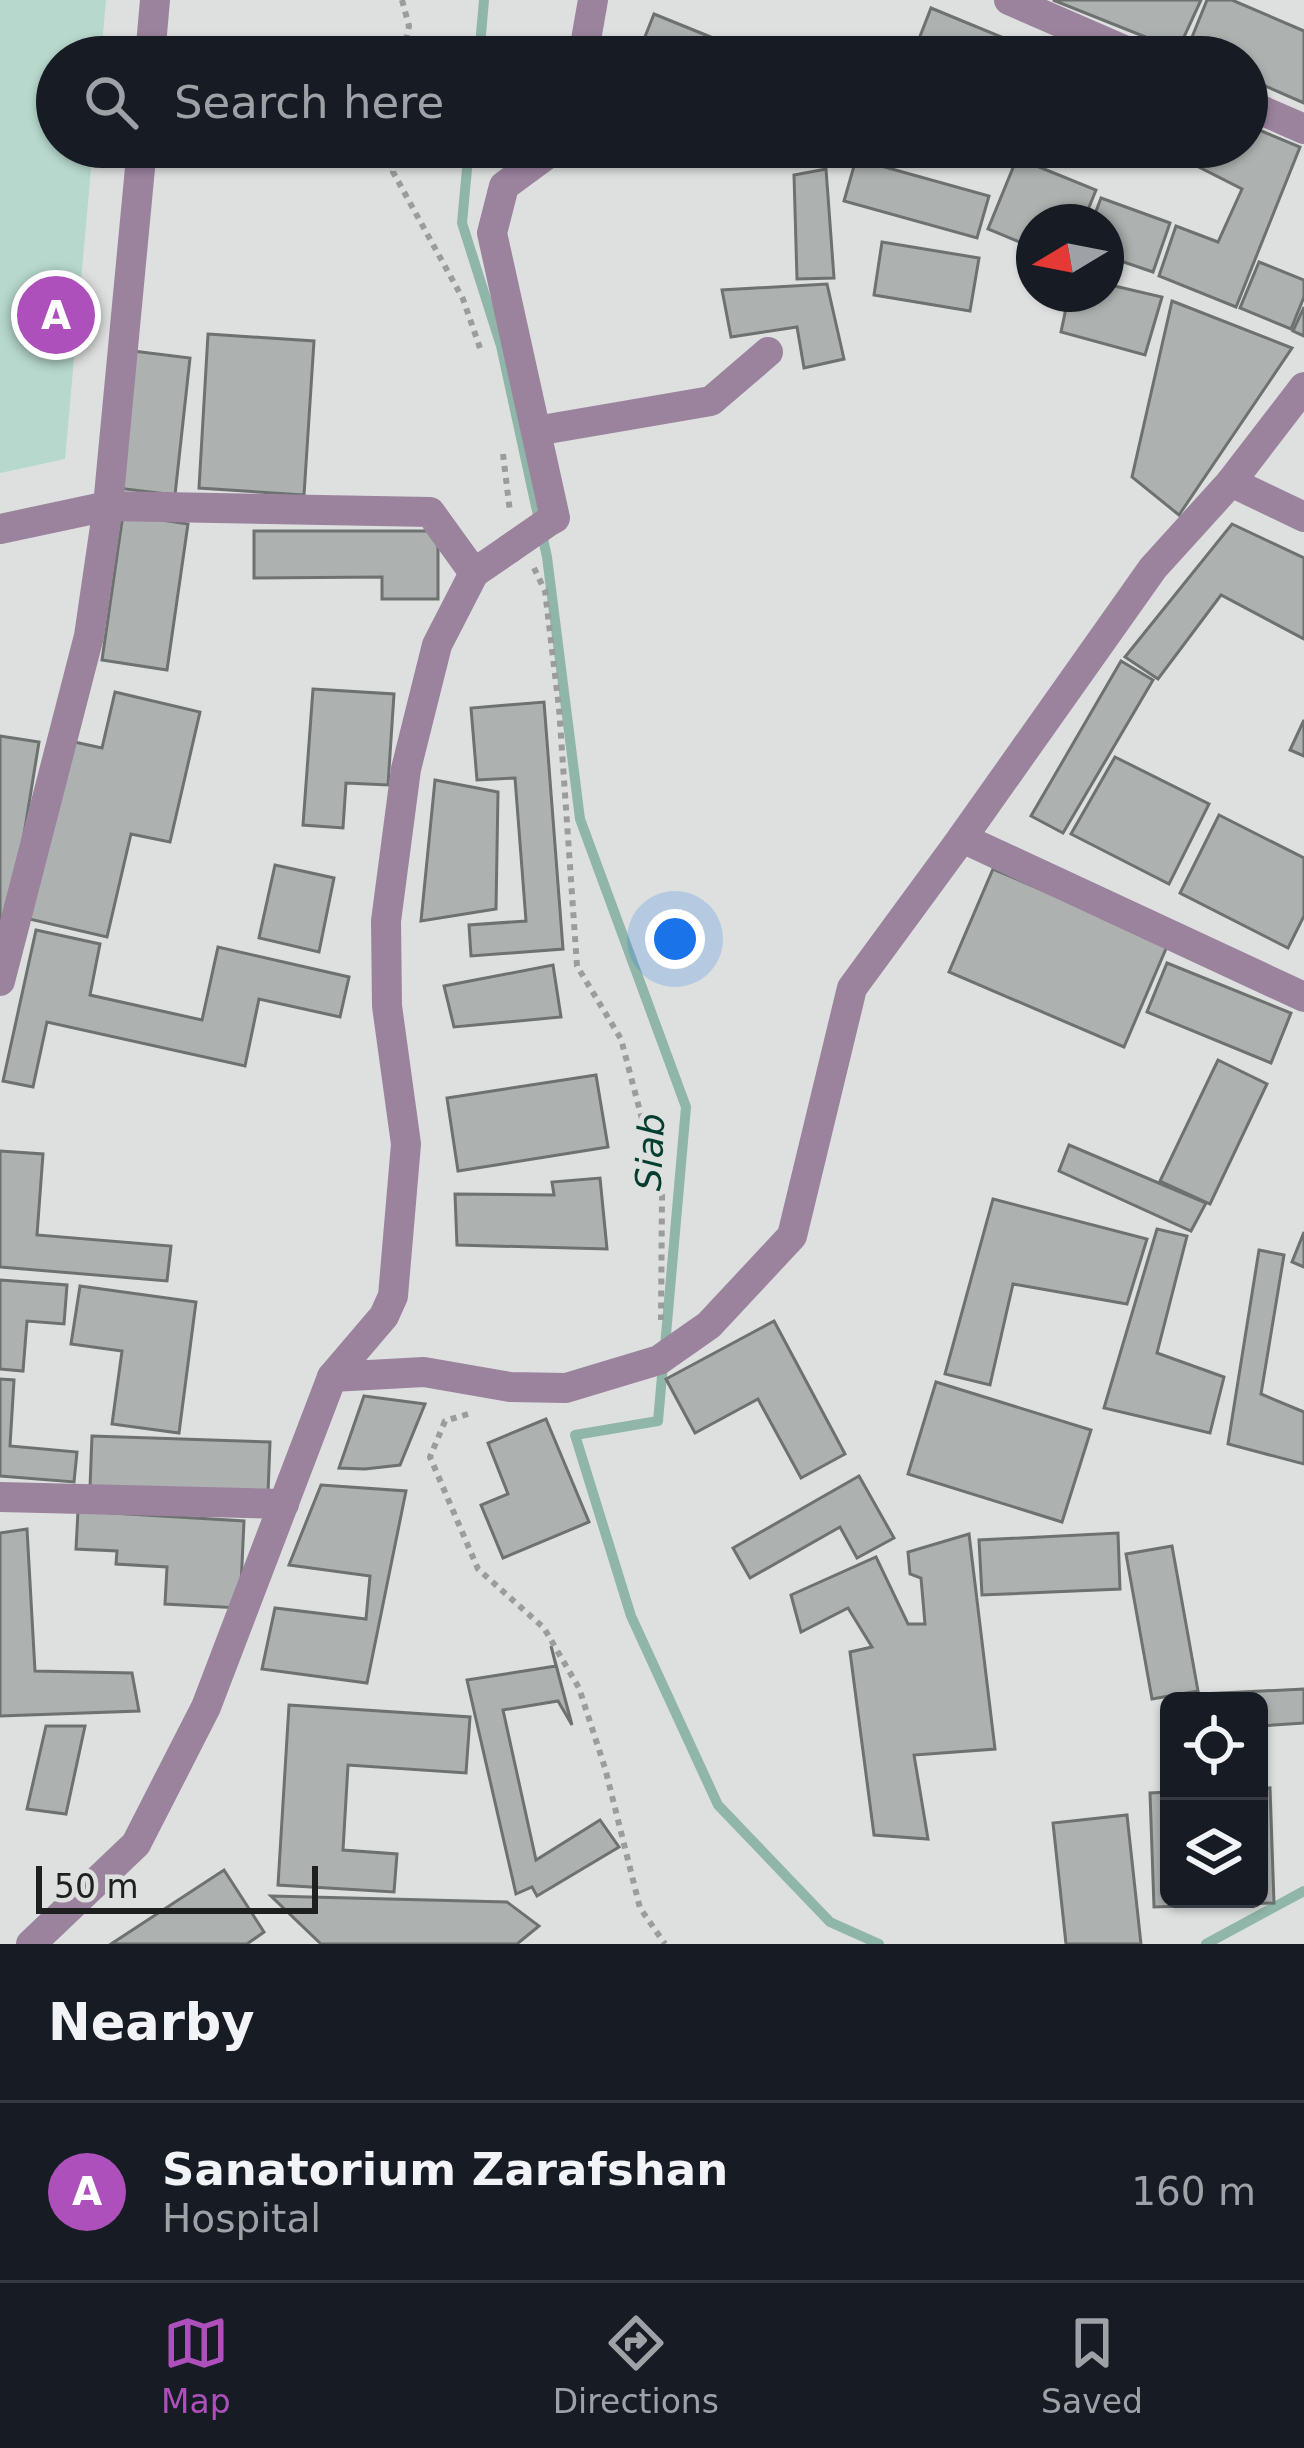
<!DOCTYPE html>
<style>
:root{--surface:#171b24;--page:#20242c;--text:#f1f3f6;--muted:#9ea1a6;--line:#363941;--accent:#ad50bb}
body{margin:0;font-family:"DejaVu Sans",sans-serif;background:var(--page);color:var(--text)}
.controls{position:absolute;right:36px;bottom:36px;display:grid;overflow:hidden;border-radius:18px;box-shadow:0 3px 9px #0004}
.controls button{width:108px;height:108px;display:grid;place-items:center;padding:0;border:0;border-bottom:3px solid var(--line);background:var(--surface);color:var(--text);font:60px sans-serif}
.compass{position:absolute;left:1016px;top:204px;width:108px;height:108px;border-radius:50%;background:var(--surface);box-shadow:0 3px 9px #0004;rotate:260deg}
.scale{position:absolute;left:36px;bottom:30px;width:282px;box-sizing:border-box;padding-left:12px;border:6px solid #1e201f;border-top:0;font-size:33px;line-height:42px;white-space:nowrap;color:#1e201f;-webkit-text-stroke:9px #dde0df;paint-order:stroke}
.you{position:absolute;left:675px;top:939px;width:42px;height:42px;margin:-30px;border:9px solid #fff;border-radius:50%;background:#1a73e8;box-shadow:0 0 0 18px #1a73e833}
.badge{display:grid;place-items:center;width:78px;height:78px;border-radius:50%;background:var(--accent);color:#fff;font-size:39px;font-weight:700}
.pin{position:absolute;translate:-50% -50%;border:6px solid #fff;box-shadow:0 3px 12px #0006}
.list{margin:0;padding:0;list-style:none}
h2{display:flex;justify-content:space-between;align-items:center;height:156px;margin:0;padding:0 48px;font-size:51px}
h2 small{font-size:39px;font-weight:400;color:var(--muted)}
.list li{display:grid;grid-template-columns:78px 1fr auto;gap:36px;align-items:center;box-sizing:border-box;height:180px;padding:0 48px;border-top:3px solid var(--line)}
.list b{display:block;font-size:45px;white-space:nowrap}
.list p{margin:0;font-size:39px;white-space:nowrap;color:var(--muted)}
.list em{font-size:39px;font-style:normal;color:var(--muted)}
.icon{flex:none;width:66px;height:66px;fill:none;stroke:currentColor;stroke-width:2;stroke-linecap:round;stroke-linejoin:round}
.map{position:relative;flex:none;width:1304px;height:1944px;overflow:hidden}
.search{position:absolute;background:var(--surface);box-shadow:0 3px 9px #0004;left:36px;right:36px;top:36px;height:132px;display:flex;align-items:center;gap:30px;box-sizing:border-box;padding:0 42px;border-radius:66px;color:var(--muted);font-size:45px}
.sheet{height:336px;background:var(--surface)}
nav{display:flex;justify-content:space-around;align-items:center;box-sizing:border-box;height:168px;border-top:3px solid var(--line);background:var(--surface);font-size:33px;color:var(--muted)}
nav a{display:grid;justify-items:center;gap:6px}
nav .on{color:var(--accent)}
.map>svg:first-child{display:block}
.green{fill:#b7d8cc}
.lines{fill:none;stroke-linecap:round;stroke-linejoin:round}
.stream{stroke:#90b6a9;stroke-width:10}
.building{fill:#adb1b0;stroke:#6d716f;stroke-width:3}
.path{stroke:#9b9d9c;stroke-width:6;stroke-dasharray:6 6;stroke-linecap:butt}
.minor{stroke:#9b839e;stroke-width:30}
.minor-bridge{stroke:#9b839e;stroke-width:30}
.labels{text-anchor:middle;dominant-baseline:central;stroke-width:10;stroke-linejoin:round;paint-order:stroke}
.water-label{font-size:36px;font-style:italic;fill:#033e30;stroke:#dde0df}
</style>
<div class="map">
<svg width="1304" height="1944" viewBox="0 0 1304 1944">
<rect width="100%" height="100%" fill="#dde0df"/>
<polygon class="green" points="0,0 106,0 101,57 57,57 57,147 93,147 65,459 0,473"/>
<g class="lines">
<g class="stream">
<polyline points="479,57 484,0"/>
<polyline points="469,147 462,223 501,346 547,557 580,819 686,1107 665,1346"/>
<polyline points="663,1365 658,1421 575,1435 631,1616 718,1805 830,1922 879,1944"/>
<polyline points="1206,1944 1304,1891"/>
</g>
</g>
<g class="building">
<polygon points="1053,0 1201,0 1178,50"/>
<polygon points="1207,0 1232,0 1304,31 1304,103 1247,78 1247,57 1197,57 1186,52"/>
<polygon points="931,8 1023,46 1019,57 964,57 919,39"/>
<polygon points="654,14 760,57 637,57"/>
<polygon points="1049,48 1077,57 1046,57"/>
<polygon points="1247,125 1300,147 1236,307 1159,276 1176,226 1218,242 1242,189 1195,165 1204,147 1247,147"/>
<polygon points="814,147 852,147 846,165 811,156"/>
<polygon points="1017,158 1096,190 1083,222 1034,222 1034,248 988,229"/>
<polygon points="856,159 989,196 977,238 844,201"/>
<polygon points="826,169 834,278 797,279 794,175"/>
<polygon points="1101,198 1170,223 1153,272 1106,256 1106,222 1092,222"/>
<polygon points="882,242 979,258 970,311 874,295"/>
<polygon points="1259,262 1304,280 1304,297 1291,329 1240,308"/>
<polygon points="827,284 844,359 804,368 797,327 731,337 722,290"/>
<polygon points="1106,284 1162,297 1145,355 1061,332 1069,294 1106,294"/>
<polygon points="1172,301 1292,348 1179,515 1132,477"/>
<polygon points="1304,307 1304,336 1293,331"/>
<polygon points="208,334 314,341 304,495 199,488"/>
<polygon points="133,351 190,358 175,495 117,488"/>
<polygon points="123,514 188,524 167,670 102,660"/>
<polygon points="1232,524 1304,558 1304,639 1221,595 1158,679 1125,657"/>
<polygon points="254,531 438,531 438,599 382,599 382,577 254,578"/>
<polygon points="1121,661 1153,680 1063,833 1031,816"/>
<polygon points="313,689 394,694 388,785 346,783 343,828 303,825"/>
<polygon points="115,692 200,712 170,842 131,834 107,937 29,919 70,741 102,748"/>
<polygon points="544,702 563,949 471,956 469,925 526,921 515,778 477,780 471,708"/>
<polygon points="1304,720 1304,756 1290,750"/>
<polygon points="0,736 39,742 9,927 0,925"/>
<polygon points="1115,757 1209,804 1169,884 1071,834"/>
<polygon points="435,780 498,792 496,909 421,921"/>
<polygon points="1219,815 1304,858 1304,916 1288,948 1180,893"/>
<polygon points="275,865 334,878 319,952 259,938"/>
<polygon points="993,869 1168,944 1124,1047 949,972"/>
<polygon points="36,930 100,944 90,995 202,1020 218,947 349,977 340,1017 259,999 245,1066 47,1022 33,1087 3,1081"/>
<polygon points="1167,963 1291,1013 1271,1063 1147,1012"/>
<polygon points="553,965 561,1017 454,1027 444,986"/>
<polygon points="1218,1060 1267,1084 1210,1204 1160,1181"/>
<polygon points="596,1075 608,1147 458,1171 447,1098"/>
<polygon points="1069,1145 1206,1203 1191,1231 1059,1171"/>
<polygon points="0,1151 43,1154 37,1235 171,1246 167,1281 0,1267"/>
<polygon points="600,1178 607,1249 457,1245 455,1194 554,1195 552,1182"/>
<polygon points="993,1199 1147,1239 1127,1304 1013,1284 990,1385 945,1374"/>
<polygon points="1157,1229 1187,1236 1157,1353 1224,1377 1210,1433 1104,1408"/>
<polygon points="1304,1232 1304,1267 1292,1262"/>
<polygon points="1259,1250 1284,1255 1261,1394 1304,1412 1304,1464 1228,1444"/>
<polygon points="0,1280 67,1285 64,1324 27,1321 23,1371 0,1369"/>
<polygon points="80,1286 196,1302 179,1433 112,1424 122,1351 71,1344"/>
<polygon points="774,1321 845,1454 801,1478 758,1399 695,1433 666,1379"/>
<polygon points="0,1379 14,1380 10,1446 77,1452 74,1482 0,1476"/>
<polygon points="936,1382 1091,1430 1062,1522 908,1474"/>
<polygon points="364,1396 425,1404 400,1465 365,1469 339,1468"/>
<polygon points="546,1419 589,1522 503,1558 481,1505 508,1494 488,1443"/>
<polygon points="92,1436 270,1442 268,1493 90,1487"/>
<polygon points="859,1476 894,1538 857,1558 840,1527 750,1578 733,1548"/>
<polygon points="321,1485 406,1491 367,1683 262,1669 275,1608 366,1619 370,1576 289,1565"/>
<polygon points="78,1511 244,1521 240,1608 165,1604 167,1567 116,1564 117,1551 76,1549"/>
<polygon points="27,1529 35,1671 132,1673 139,1711 0,1716 0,1533"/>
<polygon points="1118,1533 1120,1589 982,1595 979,1540"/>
<polygon points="969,1534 995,1749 914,1755 928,1839 874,1835 850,1652 872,1647 848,1608 801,1632 791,1595 876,1557 908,1624 925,1624 921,1578 910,1574 908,1552"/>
<polygon points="1172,1546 1198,1691 1152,1699 1126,1554"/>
<polygon points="551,1646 572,1725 558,1701 503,1710 536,1860 600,1820 619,1847 537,1896 532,1887 516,1894 467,1680 556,1666"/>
<polygon points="1304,1689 1304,1723 1259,1726 1259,1701 1203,1701 1202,1694"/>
<polygon points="289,1705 470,1717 466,1773 348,1765 343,1850 397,1854 394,1892 278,1885"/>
<polygon points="46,1726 85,1726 66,1814 27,1809"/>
<polygon points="1270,1788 1274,1903 1154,1907 1150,1793 1169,1792 1169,1899 1259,1899 1259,1789"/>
<polygon points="1127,1815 1141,1944 1066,1944 1053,1823"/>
<polygon points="224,1870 264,1932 247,1944 111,1944"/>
<polygon points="271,1896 507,1902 539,1926 517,1944 321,1944"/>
</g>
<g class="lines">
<g class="path">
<polyline points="402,0 409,26 403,57"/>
<polyline points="395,147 393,172 463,299 480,348"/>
<polyline points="503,454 510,512"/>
<polyline points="534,568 545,591 559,708 577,966 621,1039 662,1195 661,1320"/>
<polyline points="468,1414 445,1421 430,1457 478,1569 544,1628 579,1688 605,1768 640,1908 665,1944"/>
</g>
<g class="minor">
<polyline points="1009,0 1140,57"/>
<polyline points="150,57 155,0"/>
<polyline points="583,57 593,0"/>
<polyline points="1247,104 1304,129"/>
<polyline points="1304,387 1231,482 1153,568 962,838 1304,997"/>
<polyline points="536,431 711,401 768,352"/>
<polyline points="1231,482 1304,517"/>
<polyline points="551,520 555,518 492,233 504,186 557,147"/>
<polyline points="0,529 108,506 142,147"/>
<polyline points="0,981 89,636 108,506 430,512 474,573"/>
<polyline points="332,1377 424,1372 510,1387 566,1388 659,1360 709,1325 792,1236 852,988 962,838"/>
<polyline points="0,1497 284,1504"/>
<polyline points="31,1944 136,1844 206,1707 332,1377 384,1316 393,1296 406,1144 387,1006 386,921 406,769 437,645 474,573 509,549"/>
</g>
<polyline class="minor-bridge" points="509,549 551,520"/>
</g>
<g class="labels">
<g class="water-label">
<text transform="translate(650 1152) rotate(-87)">Siab</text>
</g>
</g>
</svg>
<div class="controls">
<button><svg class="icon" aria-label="locate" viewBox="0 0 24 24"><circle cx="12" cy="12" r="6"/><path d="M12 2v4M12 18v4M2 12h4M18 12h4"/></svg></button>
<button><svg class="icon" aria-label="layers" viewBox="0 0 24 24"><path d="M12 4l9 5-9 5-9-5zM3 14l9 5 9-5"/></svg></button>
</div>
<svg class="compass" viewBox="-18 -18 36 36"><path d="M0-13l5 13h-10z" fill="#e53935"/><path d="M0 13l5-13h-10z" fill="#9ea1a6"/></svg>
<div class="scale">50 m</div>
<div class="you"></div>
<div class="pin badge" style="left:56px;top:315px">A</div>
<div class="search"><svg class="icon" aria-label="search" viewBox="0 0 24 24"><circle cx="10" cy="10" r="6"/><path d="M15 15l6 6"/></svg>Search here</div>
</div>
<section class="sheet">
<h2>Nearby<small></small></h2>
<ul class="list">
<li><span class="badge">A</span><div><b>Sanatorium Zarafshan</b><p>Hospital</p></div><em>160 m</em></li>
</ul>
</section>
<nav>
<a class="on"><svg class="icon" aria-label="map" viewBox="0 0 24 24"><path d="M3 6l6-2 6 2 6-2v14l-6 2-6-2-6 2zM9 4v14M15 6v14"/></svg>Map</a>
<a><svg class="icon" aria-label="directions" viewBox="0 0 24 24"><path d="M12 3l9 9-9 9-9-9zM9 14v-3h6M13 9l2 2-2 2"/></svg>Directions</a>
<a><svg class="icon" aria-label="saved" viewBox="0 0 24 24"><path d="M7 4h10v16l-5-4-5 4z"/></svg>Saved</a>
</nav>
